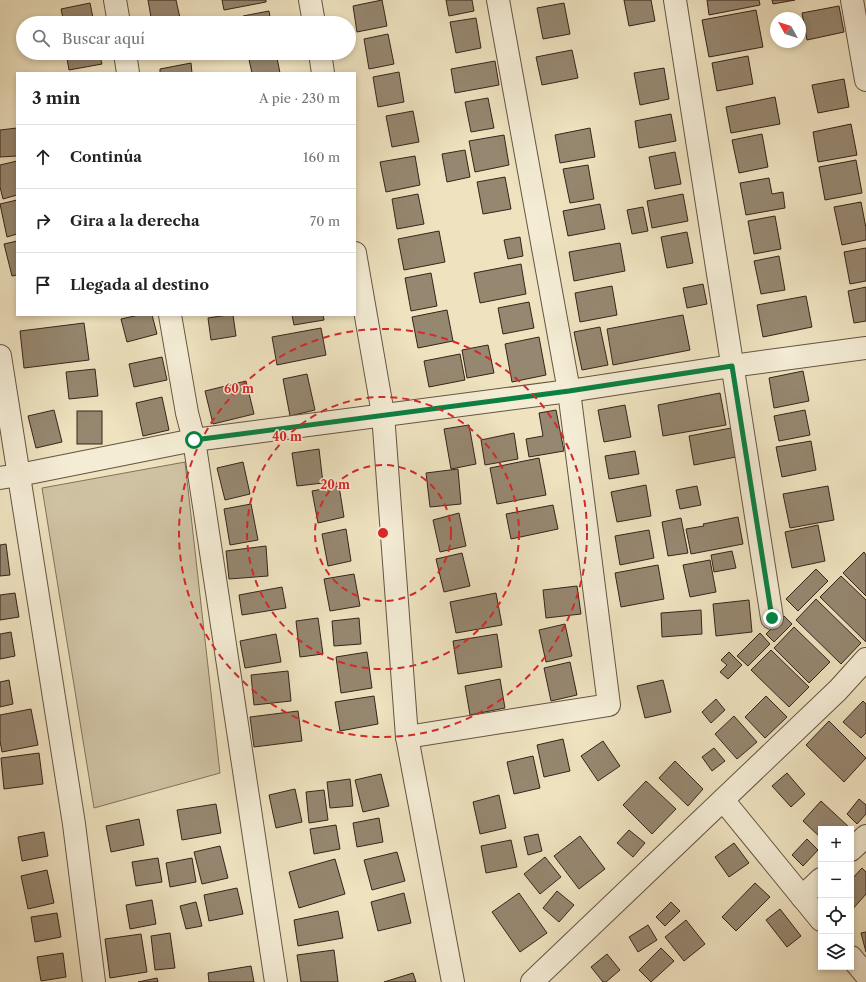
<!DOCTYPE html>
<html lang="es">
<meta charset="utf-8">
<style>
:root{--surface:#fff;--page:#f6f6f6;--text:#222;--muted:#767676;--line:#e0e0e0}
body{margin:0;font-family:"Libre Caslon Text",serif;background:var(--page);color:var(--text)}
.controls{position:absolute;right:12px;bottom:12px;display:grid;overflow:hidden;border-radius:0px;box-shadow:0 2px 6px #0003}
.controls button{width:36px;height:36px;display:grid;place-items:center;padding:0;border:0;border-bottom:1px solid var(--line);background:var(--surface);color:var(--text);font:20px sans-serif}
.compass{position:absolute;left:770px;top:12px;width:36px;height:36px;border-radius:50%;background:var(--surface);box-shadow:0 2px 6px #0003;rotate:309deg}
.stop{position:absolute;width:12px;height:12px;margin:-9px;border:3px solid #0b8043;border-radius:50%;background:#fff}
.stop.end{background:#0b8043;border-color:#fff;box-shadow:0 1px 4px #0008}
.list{margin:0;padding:0;list-style:none}
h2{display:flex;justify-content:space-between;align-items:center;height:52px;margin:0;padding:0 16px;font-size:17px}
h2 small{font-size:13px;font-weight:400;color:var(--muted)}
.list li{display:grid;grid-template-columns:26px 1fr auto;gap:12px;align-items:center;box-sizing:border-box;height:64px;padding:0 16px;border-top:1px solid var(--line)}
.list b{display:block;font-size:15px;white-space:nowrap}
.list em{font-size:13px;font-style:normal;color:var(--muted)}
.icon{flex:none;width:22px;height:22px;fill:none;stroke:currentColor;stroke-width:2;stroke-linecap:round;stroke-linejoin:round}
.map{position:relative;flex:none;width:866px;height:982px;overflow:hidden}
.search{position:absolute;background:var(--surface);box-shadow:0 2px 6px #0003;left:16px;top:16px;width:340px;height:44px;display:flex;align-items:center;gap:10px;box-sizing:border-box;padding:0 14px;border-radius:22px;color:var(--muted);font-size:15px}
.panel{position:absolute;background:var(--surface);box-shadow:0 2px 6px #0003;left:16px;top:72px;width:340px;height:244px;border-radius:0px}
.map>svg:first-child{display:block}
.green{fill:#cfc2a3;stroke:#82735e}
.building{fill:#968770;stroke:#36241a}
.lines{fill:none;stroke-linecap:round;stroke-linejoin:round}
.minor-casing{stroke:#645443;stroke-width:24}
.minor{stroke:#f4ecd5;stroke-width:22}
.route{stroke:#0b8043;stroke-width:5}
.ring{fill:none;stroke:#d62828;stroke-width:2;stroke-dasharray:7 5}
.centre{fill:#d62828;stroke:#f4ecd5;stroke-width:2}
.ring-label{font-size:12px;text-anchor:middle;font-weight:bold;fill:#d62828;stroke:#f4ecd5;stroke-width:3;stroke-linejoin:round;paint-order:stroke}
</style>
<div class="map">
<svg width="866" height="982" viewBox="0 0 866 982">
<rect width="100%" height="100%" fill="#eee2bf"/>
<filter id="stains"><feTurbulence type="fractalNoise" baseFrequency=".005" numOctaves="4"/><feColorMatrix values="0 0 0 0 .2 0 0 0 0 .09 0 0 0 0 .02 0 0 0 .5 -.17"/></filter>
<radialGradient id="worn" r=".72"><stop offset=".6" stop-color="#630" stop-opacity="0"/><stop offset="1" stop-color="#630" stop-opacity=".3"/></radialGradient>
<polygon class="green" points="185,462 220,773 94,808 42,488"/>
<g class="building">
<polygon points="148,0 176,0 180,18 152,23"/>
<polygon points="222,0 266,0 266,2 224,10"/>
<polygon points="382,0 387,26 357,32 353,6"/>
<polygon points="446,0 472,0 474,11 449,16"/>
<polygon points="624,0 651,0 655,21 629,26"/>
<polygon points="707,0 759,0 760,5 709,15"/>
<polygon points="772,0 795,0 773,4"/>
<polygon points="90,3 94,23 64,23 61,9"/>
<polygon points="564,3 570,34 543,39 537,8"/>
<polygon points="839,6 844,32 807,40 802,13"/>
<polygon points="756,10 763,47 709,57 702,20"/>
<polygon points="269,11 271,23 244,23 243,16"/>
<polygon points="476,18 481,48 456,53 450,22"/>
<polygon points="388,34 394,64 369,69 364,39"/>
<polygon points="572,50 578,78 542,85 536,57"/>
<polygon points="66,53 99,53 102,64 69,70"/>
<polygon points="157,53 179,53 158,57"/>
<polygon points="259,53 276,53 280,73 252,73 248,55"/>
<polygon points="748,56 753,84 717,91 712,63"/>
<polygon points="495,61 499,85 455,93 451,69"/>
<polygon points="191,63 192,73 160,73 160,69"/>
<polygon points="664,68 669,99 640,105 634,73"/>
<polygon points="399,72 404,102 378,107 373,77"/>
<polygon points="844,79 849,107 818,113 812,85"/>
<polygon points="775,97 780,124 731,133 726,107"/>
<polygon points="488,98 494,128 471,132 465,102"/>
<polygon points="413,111 419,142 392,147 386,116"/>
<polygon points="671,114 676,141 639,148 635,121"/>
<polygon points="851,124 857,155 818,162 813,132"/>
<polygon points="17,128 17,156 0,157 0,130"/>
<polygon points="590,128 595,157 560,163 555,135"/>
<polygon points="762,134 768,167 739,173 732,140"/>
<polygon points="504,135 509,165 475,172 469,141"/>
<polygon points="465,150 470,177 447,182 442,154"/>
<polygon points="675,152 681,184 655,189 649,157"/>
<polygon points="415,156 420,185 386,192 380,162"/>
<polygon points="856,160 862,193 825,200 819,167"/>
<polygon points="17,161 17,195 3,199 0,187 0,165"/>
<polygon points="588,165 594,199 570,203 563,169"/>
<polygon points="505,177 511,209 483,214 477,182"/>
<polygon points="769,178 772,194 783,192 785,208 746,215 740,183"/>
<polygon points="418,194 424,224 397,229 392,199"/>
<polygon points="683,194 688,221 652,228 647,201"/>
<polygon points="17,200 17,234 7,237 0,204"/>
<polygon points="861,202 866,228 866,240 842,245 834,207"/>
<polygon points="600,204 605,229 568,236 563,211"/>
<polygon points="643,207 648,231 632,234 627,210"/>
<polygon points="775,216 781,249 754,254 748,221"/>
<polygon points="439,231 445,262 404,270 398,239"/>
<polygon points="687,232 693,263 667,268 661,237"/>
<polygon points="520,237 523,256 508,259 504,240"/>
<polygon points="17,241 17,275 12,276 4,244"/>
<polygon points="620,243 625,271 574,281 569,252"/>
<polygon points="866,248 866,281 850,284 844,252"/>
<polygon points="779,256 785,290 761,294 754,261"/>
<polygon points="521,264 526,294 480,303 474,273"/>
<polygon points="431,273 437,306 411,311 405,278"/>
<polygon points="703,284 707,304 687,308 683,288"/>
<polygon points="612,286 617,315 580,322 575,293"/>
<polygon points="866,287 866,321 854,323 848,291"/>
<polygon points="806,296 812,327 763,337 757,305"/>
<polygon points="529,302 534,328 503,334 498,308"/>
<polygon points="447,310 453,341 418,348 412,317"/>
<polygon points="139,315 152,315 157,334 127,342 121,319"/>
<polygon points="228,315 233,315 236,336 211,340 208,318"/>
<polygon points="292,315 323,315 324,320 294,325"/>
<polygon points="683,315 690,350 613,365 607,329"/>
<polygon points="84,323 89,360 24,368 20,331"/>
<polygon points="600,327 608,365 582,370 574,332"/>
<polygon points="321,328 326,355 277,365 272,337"/>
<polygon points="539,337 546,375 512,382 505,344"/>
<polygon points="488,345 494,373 467,378 462,350"/>
<polygon points="460,354 465,380 429,387 424,361"/>
<polygon points="162,357 167,380 134,387 129,364"/>
<polygon points="95,369 98,396 69,399 66,372"/>
<polygon points="803,371 809,401 774,408 769,378"/>
<polygon points="307,374 315,410 290,416 283,379"/>
<polygon points="246,381 254,414 213,424 205,391"/>
<polygon points="720,393 726,425 663,436 658,405"/>
<polygon points="162,397 169,430 143,436 136,403"/>
<polygon points="625,405 631,437 604,442 598,410"/>
<polygon points="54,410 62,442 36,448 28,416"/>
<polygon points="556,410 564,451 529,457 526,439 543,436 539,413"/>
<polygon points="805,410 810,435 779,441 774,416"/>
<rect x="77" y="411" width="25" height="33"/>
<polygon points="469,425 476,464 451,469 444,429"/>
<polygon points="731,428 736,457 694,465 689,436"/>
<polygon points="514,433 518,459 485,465 481,440"/>
<polygon points="811,441 816,470 782,477 776,447"/>
<polygon points="319,449 323,483 297,486 292,453"/>
<polygon points="635,451 639,474 609,479 605,456"/>
<polygon points="539,458 546,495 497,504 490,468"/>
<polygon points="243,462 250,494 225,500 217,468"/>
<polygon points="458,469 461,504 430,507 426,473"/>
<polygon points="646,485 651,516 617,522 611,492"/>
<polygon points="339,486 344,517 318,523 312,491"/>
<polygon points="697,486 701,505 680,509 676,490"/>
<polygon points="828,486 834,520 790,528 783,494"/>
<polygon points="251,504 258,540 230,545 224,509"/>
<polygon points="553,505 558,529 511,539 506,514"/>
<polygon points="459,513 466,546 440,552 433,520"/>
<polygon points="738,517 743,544 691,554 686,529 704,526 703,524"/>
<polygon points="681,518 688,553 668,556 662,522"/>
<polygon points="818,525 825,561 792,568 785,532"/>
<polygon points="346,529 351,561 328,566 322,534"/>
<polygon points="649,530 654,558 620,565 615,536"/>
<polygon points="6,544 10,575 0,576 0,545"/>
<polygon points="266,546 268,576 229,579 226,551"/>
<polygon points="732,551 736,568 714,572 711,555"/>
<polygon points="864,552 866,555 866,596 843,573"/>
<polygon points="462,553 470,586 444,592 436,559"/>
<polygon points="710,560 716,592 690,597 683,565"/>
<polygon points="658,565 664,599 621,607 615,573"/>
<polygon points="816,569 828,581 798,611 786,599"/>
<polygon points="354,574 360,606 330,611 324,579"/>
<polygon points="841,576 866,600 866,642 820,597"/>
<polygon points="577,586 581,614 546,618 543,590"/>
<polygon points="282,587 286,608 242,615 239,595"/>
<polygon points="15,593 19,617 0,620 0,595"/>
<polygon points="496,593 502,625 456,633 450,602"/>
<polygon points="816,599 861,643 841,664 796,620"/>
<polygon points="749,600 752,632 716,636 713,604"/>
<polygon points="701,610 702,634 662,637 661,613"/>
<polygon points="784,616 792,624 774,642 766,634"/>
<polygon points="318,618 323,654 300,657 296,621"/>
<polygon points="359,618 361,644 334,646 332,621"/>
<polygon points="565,624 572,656 546,662 539,630"/>
<polygon points="794,627 830,662 809,683 774,648"/>
<polygon points="11,632 15,656 0,659 0,634"/>
<polygon points="760,633 770,644 748,666 737,656"/>
<polygon points="276,634 281,662 245,668 240,641"/>
<polygon points="497,634 502,667 458,674 453,641"/>
<polygon points="771,650 809,687 789,707 751,670"/>
<polygon points="367,652 372,688 341,693 336,657"/>
<polygon points="729,652 742,665 728,679 720,672 727,665 721,660"/>
<polygon points="570,662 577,695 551,701 544,668"/>
<polygon points="288,671 291,701 254,705 251,675"/>
<polygon points="500,679 505,708 470,715 465,686"/>
<polygon points="9,680 13,704 0,707 0,682"/>
<polygon points="663,680 671,712 645,718 637,686"/>
<polygon points="374,696 378,724 340,731 335,702"/>
<polygon points="766,696 787,717 765,738 745,717"/>
<polygon points="716,699 725,710 711,723 702,712"/>
<polygon points="863,701 866,704 866,733 861,738 843,722"/>
<polygon points="31,709 38,745 2,752 0,741 0,715"/>
<polygon points="298,711 302,741 254,747 250,717"/>
<polygon points="734,716 757,742 737,759 715,734"/>
<polygon points="829,721 866,758 844,782 806,745"/>
<polygon points="563,739 570,771 544,777 537,745"/>
<polygon points="603,741 620,766 598,781 581,756"/>
<polygon points="714,748 725,761 712,771 702,757"/>
<polygon points="39,753 43,784 4,789 1,758"/>
<polygon points="533,756 540,788 514,794 507,762"/>
<polygon points="675,761 703,789 688,806 659,778"/>
<polygon points="787,773 805,794 791,807 772,786"/>
<polygon points="381,774 389,806 363,812 355,780"/>
<polygon points="350,779 353,806 330,808 327,782"/>
<polygon points="646,781 676,809 652,834 623,805"/>
<polygon points="295,789 302,822 276,828 269,795"/>
<polygon points="324,790 328,820 309,823 306,792"/>
<polygon points="499,795 506,828 480,834 473,802"/>
<polygon points="859,799 866,805 866,814 857,824 847,814"/>
<polygon points="821,801 851,829 821,829 821,838 803,821"/>
<polygon points="216,804 221,833 182,840 177,810"/>
<polygon points="379,818 383,842 357,847 353,823"/>
<polygon points="139,819 144,845 111,852 106,826"/>
<polygon points="336,825 340,849 314,854 310,829"/>
<polygon points="629,830 645,843 633,857 617,843"/>
<polygon points="44,832 48,856 22,861 18,837"/>
<polygon points="538,834 542,851 528,855 524,837"/>
<polygon points="580,836 605,869 579,889 554,856"/>
<polygon points="807,839 818,850 803,866 792,855"/>
<polygon points="511,840 517,867 486,873 481,846"/>
<polygon points="734,843 749,863 729,877 715,857"/>
<polygon points="220,846 228,878 202,884 194,852"/>
<polygon points="397,852 405,881 372,890 364,860"/>
<polygon points="545,857 561,877 540,894 524,874"/>
<polygon points="158,858 162,882 136,886 132,862"/>
<polygon points="192,858 196,882 170,887 166,863"/>
<polygon points="335,859 345,894 299,908 289,872"/>
<polygon points="862,868 866,872 866,894 851,911 851,880"/>
<polygon points="47,870 54,903 28,909 21,876"/>
<polygon points="755,883 770,897 736,931 722,917"/>
<polygon points="237,888 243,914 209,921 204,895"/>
<polygon points="557,891 574,905 559,922 543,908"/>
<polygon points="404,893 411,923 378,931 371,902"/>
<polygon points="519,893 547,933 520,952 492,912"/>
<polygon points="152,900 156,924 130,929 126,905"/>
<polygon points="196,902 202,926 186,929 180,906"/>
<polygon points="671,902 680,911 665,926 656,917"/>
<polygon points="780,909 801,936 787,947 766,920"/>
<polygon points="338,911 343,938 298,946 294,920"/>
<polygon points="57,913 61,937 35,942 31,917"/>
<polygon points="686,920 705,944 684,961 665,937"/>
<polygon points="648,925 657,940 638,952 629,937"/>
<polygon points="866,932 866,952 861,933"/>
<polygon points="170,933 175,968 155,970 151,936"/>
<polygon points="141,934 147,972 110,978 105,939"/>
<polygon points="661,948 674,961 651,982 639,970"/>
<polygon points="334,950 338,982 301,982 297,955"/>
<polygon points="63,953 66,977 41,981 37,957"/>
<polygon points="607,954 620,970 606,982 603,982 591,967"/>
<polygon points="251,966 254,982 209,982 208,973"/>
<polygon points="413,973 416,982 384,982"/>
<polygon points="157,978 158,982 138,982"/>
</g>
<g class="lines">
<defs>
<g id="minor">
<polyline points="115,0 119,23"/>
<polyline points="310,0 314,23"/>
<polyline points="675,0 772,618"/>
<polyline points="852,0 866,80"/>
<polyline points="125,53 128,73"/>
<polyline points="320,53 323,73"/>
<polyline points="355,253 383,414 407,737 453,982"/>
<polyline points="170,315 187,413 194,440 276,982"/>
<polyline points="0,356 74,824 94,982"/>
<polyline points="0,478 19,475 194,440 569,391 732,366 866,348"/>
<polyline points="407,737 609,705 569,391 498,0"/>
<polyline points="723,800 821,920"/>
<polyline points="851,850 866,836"/>
<polyline points="802,897 821,879"/>
<polyline points="851,957 866,975"/>
<polyline points="532,982 838,690 866,659"/>
</g>
</defs>
<use href="#minor" class="minor-casing"/>
<use href="#minor" class="minor"/>
</g>
<g class="lines">
<polyline class="route" points="194,440 569,391 732,366 772,618"/>
</g>
<g class="ring">
<circle cx="383" cy="533" r="68"/>
<circle cx="383" cy="533" r="136"/>
<circle cx="383" cy="533" r="204"/>
</g>
<circle cx="383" cy="533" r="6" class="centre"/>
<g class="ring-label">
<text x="239" y="393">60 m</text>
<text x="287" y="441">40 m</text>
<text x="335" y="489">20 m</text>
</g>
<rect width="100%" height="100%" filter="url(#stains)"/>
<rect width="100%" height="100%" fill="url(#worn)"/>
</svg>
<div class="controls">
<button>+</button>
<button>−</button>
<button><svg class="icon" aria-label="locate" viewBox="0 0 24 24"><circle cx="12" cy="12" r="6"/><path d="M12 2v4M12 18v4M2 12h4M18 12h4"/></svg></button>
<button><svg class="icon" aria-label="layers" viewBox="0 0 24 24"><path d="M12 4l9 5-9 5-9-5zM3 14l9 5 9-5"/></svg></button>
</div>
<svg class="compass" viewBox="-18 -18 36 36"><path d="M0-13l5 13h-10z" fill="#e53935"/><path d="M0 13l5-13h-10z" fill="#767676"/></svg>
<div class="stop" style="left:194px;top:440px"></div>
<div class="stop end" style="left:772px;top:618px"></div>
<div class="search"><svg class="icon" aria-label="search" viewBox="0 0 24 24"><circle cx="10" cy="10" r="6"/><path d="M15 15l6 6"/></svg>Buscar aquí</div>
<section class="panel">
<h2>3 min<small>A pie · 230 m</small></h2>
<ul class="list">
<li><svg class="icon" aria-label="ahead" viewBox="0 0 24 24"><path d="M12 20V5M6 11l6-6 6 6"/></svg><div><b>Continúa</b></div><em>160 m</em></li>
<li><svg class="icon" aria-label="right" viewBox="0 0 24 24"><path d="M7 20v-9h11M14 6l5 5-5 5"/></svg><div><b>Gira a la derecha</b></div><em>70 m</em></li>
<li><svg class="icon" aria-label="arrive" viewBox="0 0 24 24"><path d="M6 21V4h12l-3 4 3 4H6"/></svg><div><b>Llegada al destino</b></div></li>
</ul>
</section>
</div>
